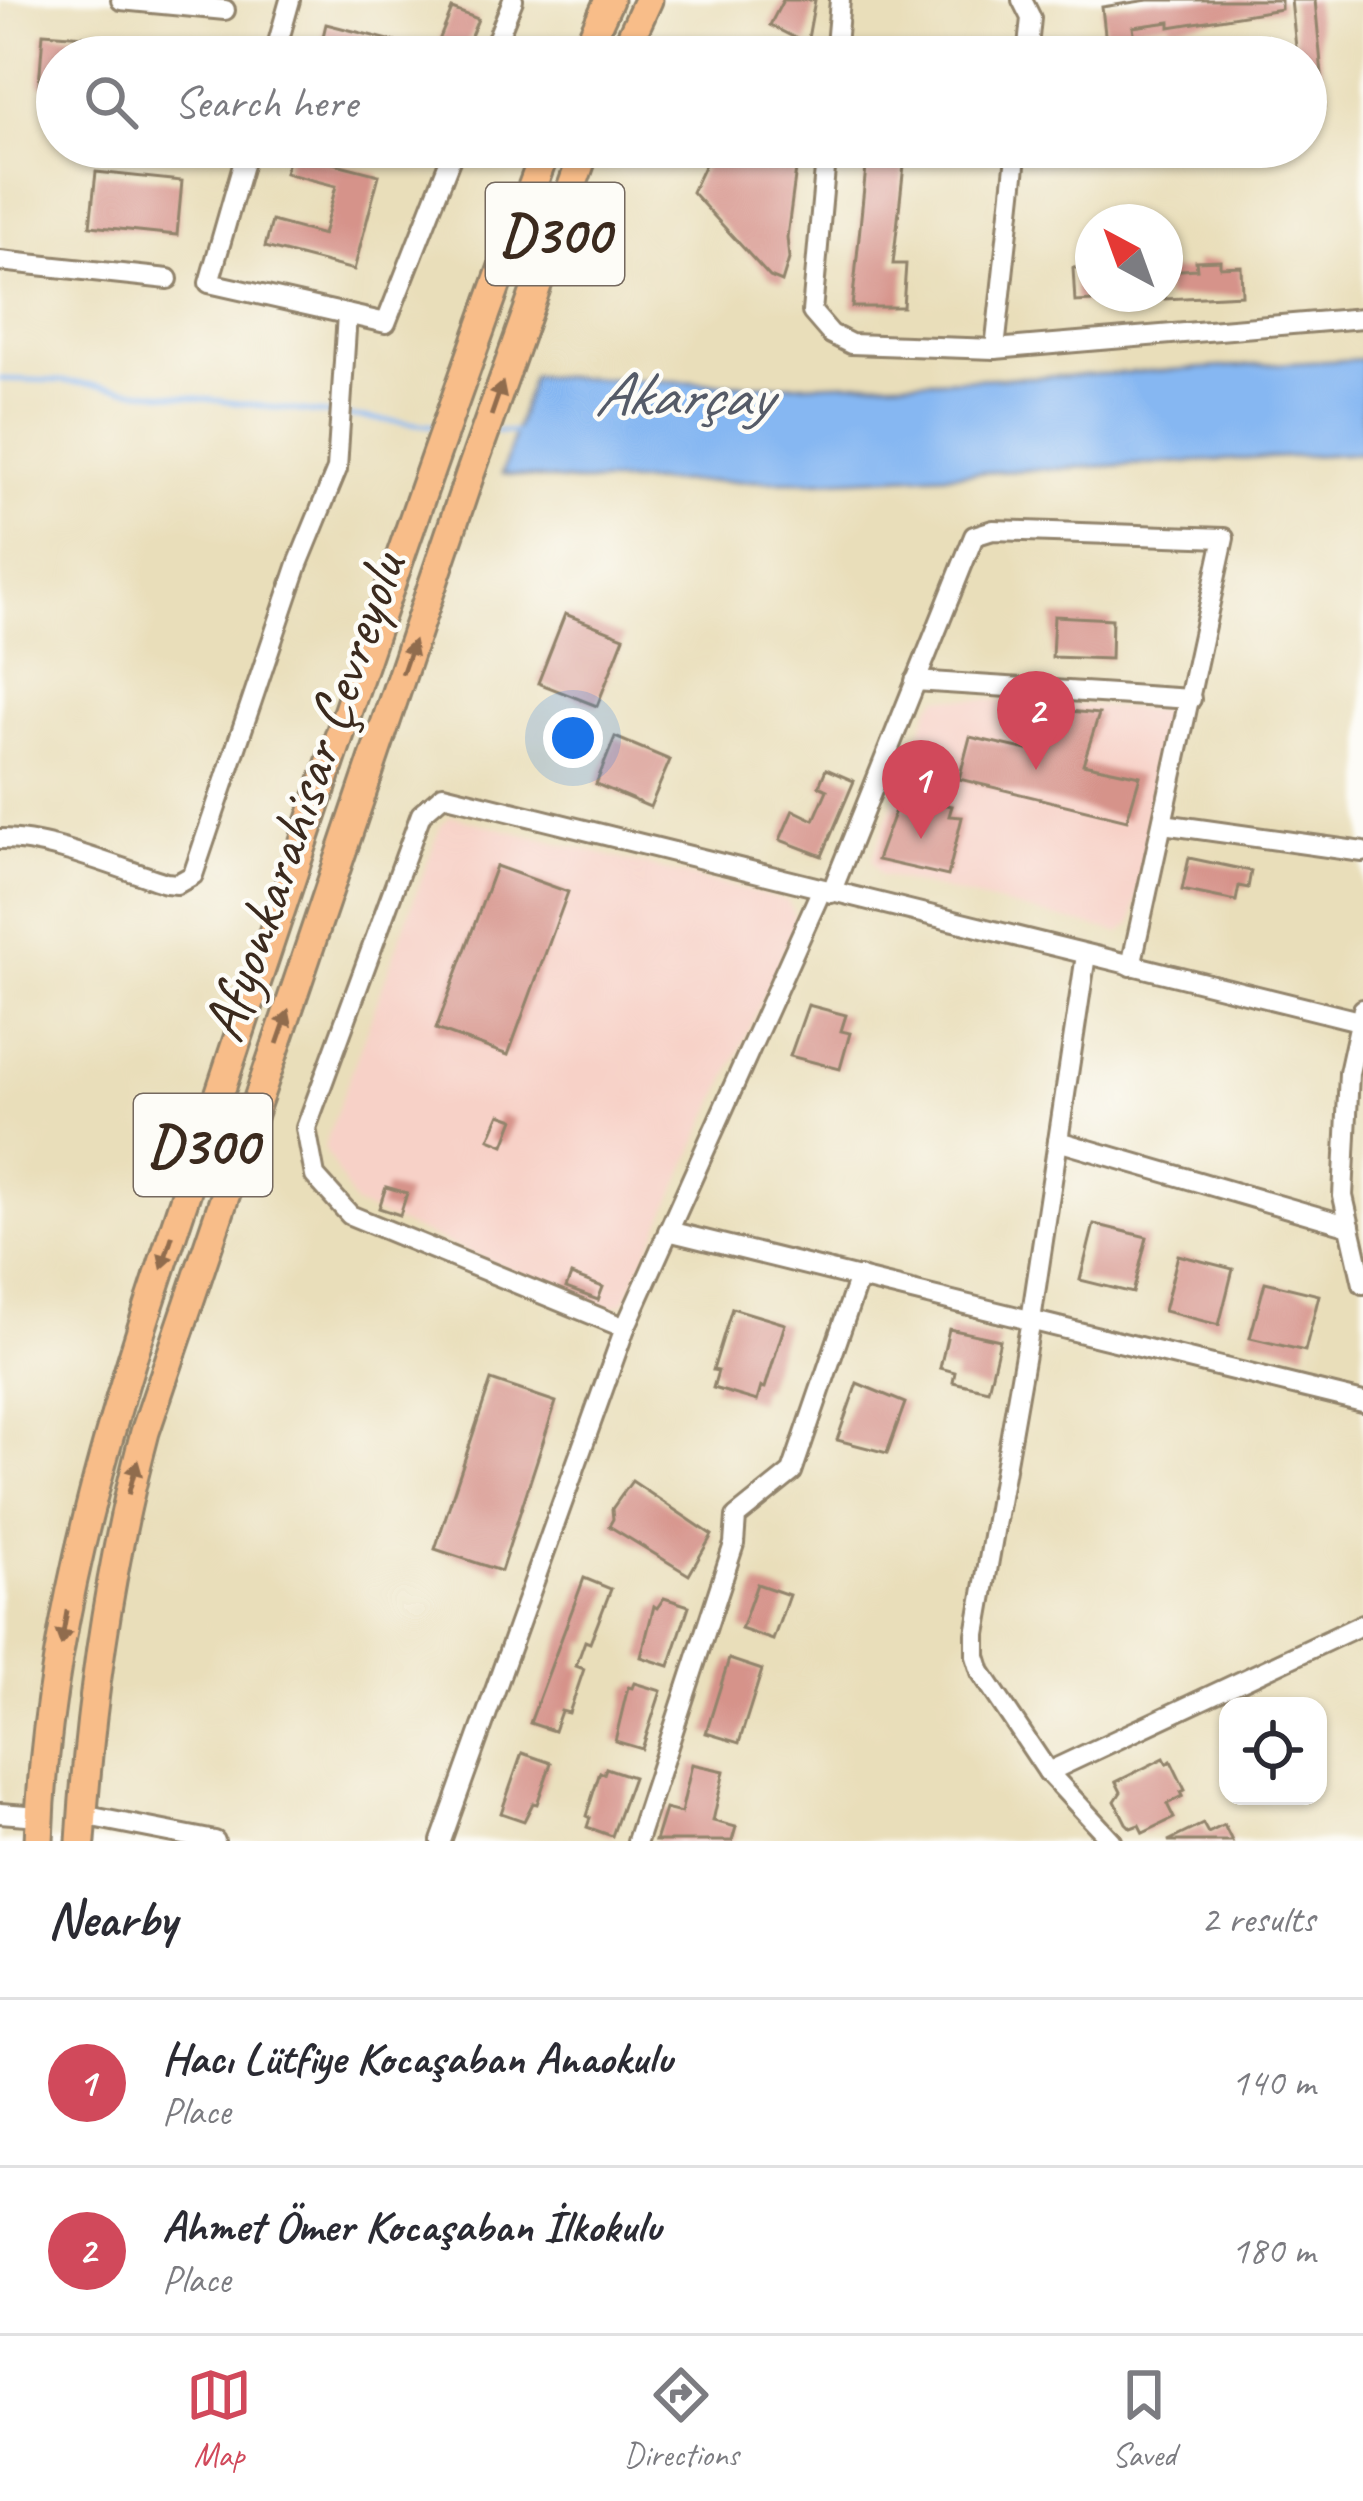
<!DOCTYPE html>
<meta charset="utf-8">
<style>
:root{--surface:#fff;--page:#f2f2f3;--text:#2b2b33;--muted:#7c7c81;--line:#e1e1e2;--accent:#d1495b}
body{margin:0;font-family:Caveat,sans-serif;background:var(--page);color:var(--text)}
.controls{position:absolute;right:36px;bottom:36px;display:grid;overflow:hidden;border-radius:24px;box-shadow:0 3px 9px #0004}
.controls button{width:108px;height:108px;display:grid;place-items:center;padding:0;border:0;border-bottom:3px solid var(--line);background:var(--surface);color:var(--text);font:60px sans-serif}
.compass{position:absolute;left:1075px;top:204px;width:108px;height:108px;border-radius:50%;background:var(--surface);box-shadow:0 3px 9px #0004;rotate:319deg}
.you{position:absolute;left:573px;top:738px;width:42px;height:42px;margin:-30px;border:9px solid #fff;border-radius:50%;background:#1a73e8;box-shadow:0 0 0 18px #1a73e833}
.badge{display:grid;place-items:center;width:78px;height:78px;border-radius:50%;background:var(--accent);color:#fff;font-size:39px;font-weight:700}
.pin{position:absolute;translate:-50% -99px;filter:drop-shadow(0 3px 6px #0008)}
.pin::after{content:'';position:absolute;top:63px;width:42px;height:36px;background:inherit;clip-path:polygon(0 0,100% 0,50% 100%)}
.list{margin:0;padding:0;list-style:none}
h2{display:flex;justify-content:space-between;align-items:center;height:156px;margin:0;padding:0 48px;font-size:51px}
h2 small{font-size:39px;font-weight:400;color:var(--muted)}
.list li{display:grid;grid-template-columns:78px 1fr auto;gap:36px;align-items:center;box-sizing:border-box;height:168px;padding:0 48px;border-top:3px solid var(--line)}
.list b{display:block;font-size:45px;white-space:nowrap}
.list p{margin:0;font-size:39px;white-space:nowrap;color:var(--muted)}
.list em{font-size:39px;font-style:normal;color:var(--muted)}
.icon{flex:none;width:66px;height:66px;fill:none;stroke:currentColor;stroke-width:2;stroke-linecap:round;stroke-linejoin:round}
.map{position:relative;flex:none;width:1363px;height:1841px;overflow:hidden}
.search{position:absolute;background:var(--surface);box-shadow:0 3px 9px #0004;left:36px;right:36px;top:36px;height:132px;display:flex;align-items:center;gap:30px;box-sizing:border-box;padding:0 42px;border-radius:66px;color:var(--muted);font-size:45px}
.sheet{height:492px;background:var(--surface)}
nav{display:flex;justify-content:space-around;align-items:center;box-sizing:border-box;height:168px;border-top:3px solid var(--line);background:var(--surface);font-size:33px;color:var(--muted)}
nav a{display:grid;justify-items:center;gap:6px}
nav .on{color:var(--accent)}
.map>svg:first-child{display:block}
.built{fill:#f7d1c7}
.water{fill:#86b7f2;stroke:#607088;stroke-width:3}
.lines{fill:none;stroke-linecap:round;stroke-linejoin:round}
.stream{stroke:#86b7f2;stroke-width:4.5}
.building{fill:#d6938a}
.minor-casing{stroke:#92846c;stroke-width:24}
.highway-casing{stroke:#92846c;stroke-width:33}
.minor{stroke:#fff;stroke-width:18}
.highway{stroke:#f8bd89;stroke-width:27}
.oneway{fill:#906c4e}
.labels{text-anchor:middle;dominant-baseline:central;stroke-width:9;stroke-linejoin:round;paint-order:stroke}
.shield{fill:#fdfcf7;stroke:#75695f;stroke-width:3}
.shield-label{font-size:57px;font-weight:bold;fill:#3b2a1e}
.street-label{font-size:60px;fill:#3b2a1e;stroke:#fdfcf7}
.water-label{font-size:63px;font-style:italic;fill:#555b68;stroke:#fdfcf7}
</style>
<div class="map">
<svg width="1363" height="1841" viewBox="0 0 1363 1841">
<rect width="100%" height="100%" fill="#fdfcf7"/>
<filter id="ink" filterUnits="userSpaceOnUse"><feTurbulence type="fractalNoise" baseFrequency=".00833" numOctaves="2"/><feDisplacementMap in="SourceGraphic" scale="24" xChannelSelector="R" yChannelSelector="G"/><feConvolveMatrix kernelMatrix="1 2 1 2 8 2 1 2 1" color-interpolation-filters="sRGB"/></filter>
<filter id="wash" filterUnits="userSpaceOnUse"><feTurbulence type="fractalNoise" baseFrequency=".004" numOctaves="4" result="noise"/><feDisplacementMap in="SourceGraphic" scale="48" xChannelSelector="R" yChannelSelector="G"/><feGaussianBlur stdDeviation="2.7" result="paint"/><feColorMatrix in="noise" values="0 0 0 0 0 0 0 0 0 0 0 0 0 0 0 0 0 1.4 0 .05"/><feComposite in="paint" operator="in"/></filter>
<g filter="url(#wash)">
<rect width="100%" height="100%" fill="#e9deba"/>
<g class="built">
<polygon points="939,697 1162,710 1176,725 1132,923 1120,933 880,875 872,860 930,706"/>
<polygon points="451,816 788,901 797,923 625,1302 606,1309 355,1205 324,1147 441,825"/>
</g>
<polygon class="water" points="1363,359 1363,453 813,481 575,482 502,474 532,376 774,385 1068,376"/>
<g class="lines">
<g class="stream">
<polyline points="0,379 62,381 334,415"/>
<polyline points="346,416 436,426"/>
<polyline points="495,431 519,433"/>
</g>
</g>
<g id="blocks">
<g class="building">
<polygon points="783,0 815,0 807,44 770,25"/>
<polygon points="1148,0 1281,0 1281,9 1170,27 1170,22 1133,27 1135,40 1106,43 1102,7"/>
<polygon points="1291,0 1315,0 1325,107 1306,109 1306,57 1297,57"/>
<polygon points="452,9 478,19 464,53 438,43"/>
<polygon points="326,24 413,46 411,57 369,57 321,45"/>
<polygon points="43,33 99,37 98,57 57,57 57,87 39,85"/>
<polygon points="713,147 799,147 787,237 789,259 782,282 770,277 692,192"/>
<polygon points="868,147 906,147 893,264 906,264 903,307 852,307"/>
<polygon points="290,152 379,175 354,270 265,247 272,221 323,235 336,186 285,173"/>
<polygon points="96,172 182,181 177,235 90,226"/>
<polygon points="1220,260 1220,267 1241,266 1242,295 1165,299 1165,271 1197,269 1196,261"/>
<polygon points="1093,267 1093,301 1075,302 1073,268"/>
<polygon points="565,614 624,637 597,706 538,683"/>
<polygon points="1054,616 1112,619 1111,659 1052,657"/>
<polygon points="1040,708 1099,714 1083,764 1140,776 1127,820 959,779 970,737 1027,750"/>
<polygon points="615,737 670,760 650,807 596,784"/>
<polygon points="826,769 854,781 822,856 780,840 793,810 814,820 827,790 819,786"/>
<polygon points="919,800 952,806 949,816 962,817 948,876 877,860 897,805 916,809"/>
<polygon points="1189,858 1251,871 1248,888 1239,886 1236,901 1182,890"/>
<polygon points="496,866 568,892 508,1055 436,1029"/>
<polygon points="808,1005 846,1015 841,1031 850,1033 840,1069 790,1056"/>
<polygon points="500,1114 514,1119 504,1145 489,1139"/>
<polygon points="386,1187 407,1193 400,1215 379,1208"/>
<polygon points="1094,1224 1147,1237 1133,1293 1080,1280"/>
<polygon points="1178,1255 1233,1269 1219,1325 1164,1311"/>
<polygon points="571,1275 603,1287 598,1300 566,1288"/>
<polygon points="1265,1282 1319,1295 1305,1351 1250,1338"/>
<polygon points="732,1308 785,1324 765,1388 761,1387 757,1401 713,1388 718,1371 713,1370"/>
<polygon points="949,1329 1000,1340 988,1390 953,1382 955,1372 940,1368"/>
<polygon points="491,1380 556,1402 501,1571 435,1549"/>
<polygon points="857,1383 905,1403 887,1453 837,1440"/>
<polygon points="632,1481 712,1535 689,1575 609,1526 613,1519 612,1509"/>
<polygon points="584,1578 611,1589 590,1643 585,1641 576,1666 584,1669 569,1713 561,1711 554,1731 530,1723"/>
<polygon points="757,1584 789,1595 773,1640 741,1629"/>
<polygon points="664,1598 689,1606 669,1666 641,1657 654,1606 657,1608"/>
<polygon points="729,1659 762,1670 739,1743 706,1733"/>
<polygon points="634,1683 661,1691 642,1749 615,1741 628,1687 632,1688"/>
<polygon points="522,1753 551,1763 537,1804 533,1803 524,1821 501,1813"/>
<polygon points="1164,1758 1167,1764 1171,1761 1185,1790 1181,1792 1183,1796 1167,1804 1174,1818 1143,1833 1139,1825 1131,1828 1126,1823 1115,1801 1121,1792 1116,1782"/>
<polygon points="692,1764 724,1771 713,1821 736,1827 732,1841 655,1841 665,1809 681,1813"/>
<polygon points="606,1768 633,1777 612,1836 587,1827 590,1818 586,1816 600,1772 604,1774"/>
<polygon points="1203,1824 1208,1833 1224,1825 1232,1841 1168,1841"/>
</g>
</g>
</g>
<g filter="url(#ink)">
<use href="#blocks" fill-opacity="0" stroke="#92846c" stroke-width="3"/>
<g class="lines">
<defs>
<g id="minor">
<polyline points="121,0 225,10"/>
<polyline points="1022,0 1031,18 1027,57"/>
<polyline points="274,57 290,0"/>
<polyline points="490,57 513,0"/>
<polyline points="835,57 840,0"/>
<polyline points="248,147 209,283 386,323 455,147"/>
<polyline points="827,147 812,312 831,334 851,344 995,349 1363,318"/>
<polyline points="0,261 168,279"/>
<polyline points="995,349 1017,147"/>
<polyline points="915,681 1191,699"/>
<polyline points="1163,824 1363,852"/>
<path d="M0,839C49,838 118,868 166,883L177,884L193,875L298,564L337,469L347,314"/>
<polyline points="831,893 974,536 993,530 1224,538 1131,966"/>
<polyline points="1086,955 1031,1320 976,1634 976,1656 981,1672 1048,1772 1112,1841"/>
<polyline points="1363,1009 1349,1073 1343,1196 1363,1284"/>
<polyline points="1058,1141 1350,1226"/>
<polyline points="668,1231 1363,1402"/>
<polyline points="625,1328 350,1215 315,1176 306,1128 421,814 443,795 1363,1022"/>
<polyline points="1048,1772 1363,1624"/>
<polyline points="0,1813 40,1816"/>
<polyline points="82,1815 215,1841"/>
<polyline points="441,1841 625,1328 821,891"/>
<polyline points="637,1841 734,1544 736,1517 792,1472 859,1277"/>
</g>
<g id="highway">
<polyline points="583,57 609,0"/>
<polyline points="622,57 648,0"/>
<path d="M39,1841C48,1569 149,1309 233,1053C334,750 435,447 547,147"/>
<path d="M81,1841C90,1701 109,1567 145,1432L469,477L586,147"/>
</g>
</defs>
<use href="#minor" class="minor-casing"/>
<use href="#highway" class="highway-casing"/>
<use href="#minor" class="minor"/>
<use href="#highway" class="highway"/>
</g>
<defs><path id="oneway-solid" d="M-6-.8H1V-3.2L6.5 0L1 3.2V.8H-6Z" transform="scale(3)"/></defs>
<g class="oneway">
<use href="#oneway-solid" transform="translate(497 399) rotate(-71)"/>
<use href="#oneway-solid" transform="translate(408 657) rotate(-71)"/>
<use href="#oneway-solid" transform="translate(283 1027) rotate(-71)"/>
<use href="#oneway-solid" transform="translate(167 1252) rotate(108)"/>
<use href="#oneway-solid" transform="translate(133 1477) rotate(-75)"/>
<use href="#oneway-solid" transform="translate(64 1628) rotate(100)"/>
</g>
</g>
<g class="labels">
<g class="shield">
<rect x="486" y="183" width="138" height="102" rx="9"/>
<rect x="134" y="1094" width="138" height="102" rx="9"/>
</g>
<g class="shield-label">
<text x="555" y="234">D300</text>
<text x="203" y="1145">D300</text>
</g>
<g class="street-label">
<text transform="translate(303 797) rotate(-71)">Afyonkarahisar Çevreyolu</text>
</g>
<g class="water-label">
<text transform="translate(682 395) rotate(1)">Akarçay</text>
</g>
</g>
</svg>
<div class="controls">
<button><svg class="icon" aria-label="locate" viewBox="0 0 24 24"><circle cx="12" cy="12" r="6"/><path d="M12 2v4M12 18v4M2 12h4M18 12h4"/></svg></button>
</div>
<svg class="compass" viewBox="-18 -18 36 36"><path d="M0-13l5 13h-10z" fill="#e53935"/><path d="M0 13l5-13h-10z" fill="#7c7c81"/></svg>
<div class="you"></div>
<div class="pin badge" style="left:921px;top:839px">1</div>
<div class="pin badge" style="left:1036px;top:770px">2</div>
<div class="search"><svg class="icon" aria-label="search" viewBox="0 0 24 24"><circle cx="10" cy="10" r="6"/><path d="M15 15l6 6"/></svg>Search here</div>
</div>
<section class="sheet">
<h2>Nearby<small>2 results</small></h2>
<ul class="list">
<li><span class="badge">1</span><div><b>Hacı Lütfiye Kocaşaban Anaokulu</b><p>Place</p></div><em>140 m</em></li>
<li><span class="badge">2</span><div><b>Ahmet Ömer Kocaşaban İlkokulu</b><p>Place</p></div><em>180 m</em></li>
</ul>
</section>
<nav>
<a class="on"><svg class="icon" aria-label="map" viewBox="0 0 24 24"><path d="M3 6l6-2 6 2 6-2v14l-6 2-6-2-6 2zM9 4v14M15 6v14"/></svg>Map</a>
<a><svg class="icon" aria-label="directions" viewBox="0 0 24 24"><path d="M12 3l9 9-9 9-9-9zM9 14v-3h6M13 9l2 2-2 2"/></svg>Directions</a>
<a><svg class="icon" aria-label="saved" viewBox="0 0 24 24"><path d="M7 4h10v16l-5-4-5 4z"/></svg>Saved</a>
</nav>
